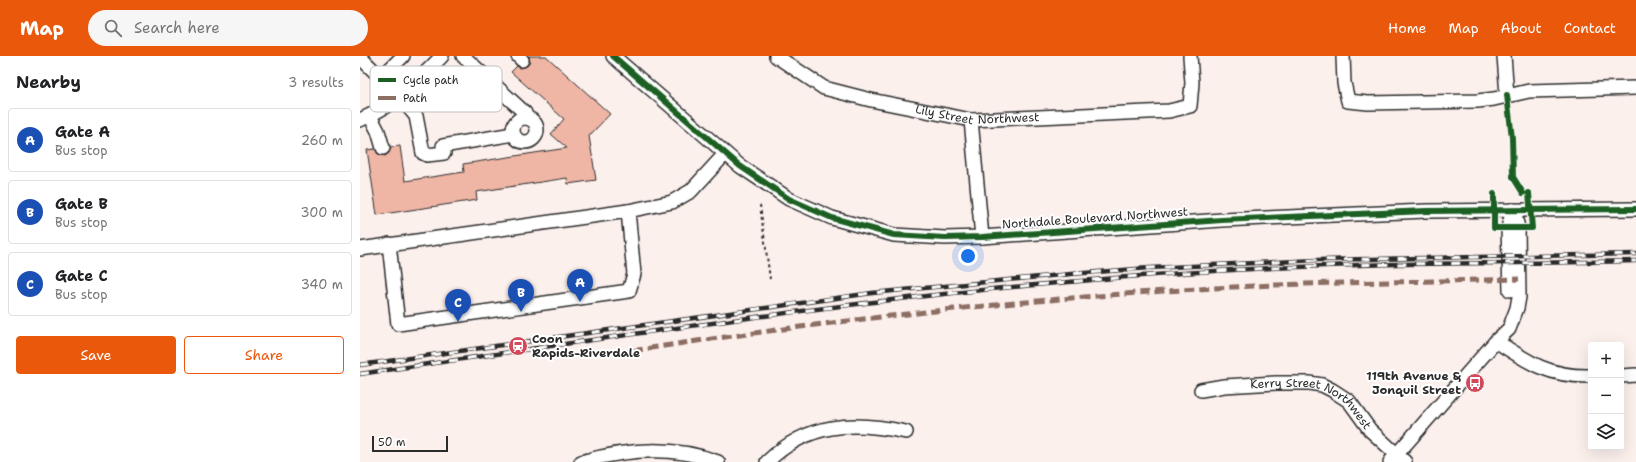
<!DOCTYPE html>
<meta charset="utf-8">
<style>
:root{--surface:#fff;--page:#f6f6f6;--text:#202124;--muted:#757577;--line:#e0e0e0;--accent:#ea580c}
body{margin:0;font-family:"Shantell Sans",sans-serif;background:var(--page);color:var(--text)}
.controls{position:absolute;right:12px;bottom:12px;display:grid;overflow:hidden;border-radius:4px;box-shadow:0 4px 16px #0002}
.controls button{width:36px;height:36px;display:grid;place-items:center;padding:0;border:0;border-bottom:1px solid var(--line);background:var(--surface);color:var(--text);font:20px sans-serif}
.scale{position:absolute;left:12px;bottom:10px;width:76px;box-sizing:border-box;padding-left:4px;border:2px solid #2b2b2b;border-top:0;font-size:11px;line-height:14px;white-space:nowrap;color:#2b2b2b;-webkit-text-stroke:3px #fff;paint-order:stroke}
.you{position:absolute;left:608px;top:200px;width:14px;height:14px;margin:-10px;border:3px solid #fff;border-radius:50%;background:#1a73e8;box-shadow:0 0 0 6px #1a73e833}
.badge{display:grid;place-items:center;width:26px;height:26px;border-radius:50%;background:var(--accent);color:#fff;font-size:13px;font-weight:700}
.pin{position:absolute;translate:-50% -33px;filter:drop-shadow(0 1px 2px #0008)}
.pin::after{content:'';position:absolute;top:21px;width:14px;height:12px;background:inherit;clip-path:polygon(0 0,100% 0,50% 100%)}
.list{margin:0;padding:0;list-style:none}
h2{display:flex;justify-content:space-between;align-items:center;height:52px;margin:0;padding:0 16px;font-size:17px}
h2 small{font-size:13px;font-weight:400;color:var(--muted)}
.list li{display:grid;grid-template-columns:26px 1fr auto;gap:12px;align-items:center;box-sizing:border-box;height:64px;margin:0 8px 8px;padding:0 8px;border:1px solid var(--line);border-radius:4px}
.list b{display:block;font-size:15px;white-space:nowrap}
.list p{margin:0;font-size:13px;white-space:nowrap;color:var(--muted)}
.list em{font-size:13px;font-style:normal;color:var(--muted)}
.actions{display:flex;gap:8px;padding:12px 16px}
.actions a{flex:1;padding:9px 0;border:1px solid var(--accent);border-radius:4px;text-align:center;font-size:14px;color:var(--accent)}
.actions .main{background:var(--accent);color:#fff}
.icon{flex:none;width:22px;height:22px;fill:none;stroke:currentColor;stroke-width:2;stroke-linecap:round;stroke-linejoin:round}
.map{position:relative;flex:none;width:1276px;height:406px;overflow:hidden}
header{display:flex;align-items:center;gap:24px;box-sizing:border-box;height:56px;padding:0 20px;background:var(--accent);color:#fff}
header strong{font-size:19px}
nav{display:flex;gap:22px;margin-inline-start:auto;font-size:14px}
.search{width:280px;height:36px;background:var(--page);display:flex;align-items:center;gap:10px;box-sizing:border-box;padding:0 14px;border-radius:22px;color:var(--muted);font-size:15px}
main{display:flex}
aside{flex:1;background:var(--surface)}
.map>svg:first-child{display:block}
.building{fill:#efb6a6;stroke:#2b2b2b}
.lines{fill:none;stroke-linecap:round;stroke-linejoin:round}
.minor-casing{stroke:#2b2b2b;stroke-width:16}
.path{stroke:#2b2b2b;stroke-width:2;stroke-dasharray:3 3;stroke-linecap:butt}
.minor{stroke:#fff;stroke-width:13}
.rail-casing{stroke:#2b2b2b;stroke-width:4.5}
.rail{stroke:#fff;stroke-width:3;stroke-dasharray:9;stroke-linecap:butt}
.quiet{stroke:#8d6e63;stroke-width:5;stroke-dasharray:10 5;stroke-linecap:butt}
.cycleway-casing{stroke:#fff;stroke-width:8}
.cycleway{stroke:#1b5e20;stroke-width:6}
.labels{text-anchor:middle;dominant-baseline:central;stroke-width:4;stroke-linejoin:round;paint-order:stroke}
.street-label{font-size:12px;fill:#2b2b2b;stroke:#fff}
.poi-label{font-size:12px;font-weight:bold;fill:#2b2b2b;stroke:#fff;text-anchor:start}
.key{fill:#fff;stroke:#bfbfbf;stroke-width:1}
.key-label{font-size:11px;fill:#2b2b2b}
</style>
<header>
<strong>Map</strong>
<div class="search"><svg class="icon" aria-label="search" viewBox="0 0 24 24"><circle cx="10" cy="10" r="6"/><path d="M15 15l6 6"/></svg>Search here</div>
<nav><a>Home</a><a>Map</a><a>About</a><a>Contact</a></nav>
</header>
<main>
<aside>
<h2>Nearby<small>3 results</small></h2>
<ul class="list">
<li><span class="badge" style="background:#1a4fb4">A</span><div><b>Gate A</b><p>Bus stop</p></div><em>260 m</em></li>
<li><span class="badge" style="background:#1a4fb4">B</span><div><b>Gate B</b><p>Bus stop</p></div><em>300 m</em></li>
<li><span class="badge" style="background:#1a4fb4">C</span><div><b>Gate C</b><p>Bus stop</p></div><em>340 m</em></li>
</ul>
<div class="actions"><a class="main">Save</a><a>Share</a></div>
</aside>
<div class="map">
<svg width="1276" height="406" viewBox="0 0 1276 406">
<rect width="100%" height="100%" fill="#fcf0ed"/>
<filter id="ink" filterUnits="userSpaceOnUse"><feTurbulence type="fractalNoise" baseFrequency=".025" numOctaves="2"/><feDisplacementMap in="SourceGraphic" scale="8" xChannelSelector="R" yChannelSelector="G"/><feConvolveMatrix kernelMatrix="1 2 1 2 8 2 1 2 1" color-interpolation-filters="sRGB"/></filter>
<g filter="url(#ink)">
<polygon class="building" points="169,0 186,0 250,58 229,80 236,124 208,128 207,122 116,136 117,144 17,159 7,94 15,93 18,98 25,100 29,97 31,91 40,90 45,125 104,116 103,108 207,92 191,78 204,63 151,16 157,10 160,12 167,10 170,6"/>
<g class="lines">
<defs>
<g id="minor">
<polyline points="103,0 165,57 166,62"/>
<polyline points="158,0 162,4"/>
<polyline points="253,0 380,110 429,143 472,162 534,179 585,182 622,181 862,164 1066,155 1276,153"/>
<path id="s1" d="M416,0L464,32L511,44L611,64L809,55L830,50L832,27L830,0"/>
<polyline points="983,0 984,27 988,45 1008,47 1118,45 1134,43 1169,35 1276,32"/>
<polyline points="1144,0 1147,39"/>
<polyline points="0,1 39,40 56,60 63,97 67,99 84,97 83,90 153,78"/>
<polyline points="21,22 43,0"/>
<polyline points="10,60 18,75 23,92"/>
<circle cx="165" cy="74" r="12"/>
<path d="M0,64C33,50 57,26 82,0"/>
<polyline points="611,64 622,181"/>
<polyline points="29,188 38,268 269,235 274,218 268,155"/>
<polyline points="0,193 268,155 312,146 331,135 365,98"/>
<polyline points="1150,234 1148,172 1153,154"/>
<path d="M1136,285C1169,307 1190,321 1231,320"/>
<polyline points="1261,320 1276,319"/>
<path id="s2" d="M841,334L864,330L916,327H949L962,329L972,334L989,345L1010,374L1045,406"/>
<path d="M221,406C266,393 314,389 358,406"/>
<path d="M407,406C448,366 493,365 546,376"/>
<polyline points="1030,406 1136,285 1149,273 1157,252 1159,241 1158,171 1153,154"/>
</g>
</defs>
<use href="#minor" class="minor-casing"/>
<polyline class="path" points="400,149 410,223"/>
<use href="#minor" class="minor"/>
<defs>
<g id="rail">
<polyline points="0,309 512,237 711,218 789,212 957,204 1276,198"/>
<path d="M0,318C236,284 472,246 709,226C818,216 928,210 1038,208C1117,207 1197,207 1276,205"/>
</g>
</defs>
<use href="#rail" class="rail-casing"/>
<use href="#rail" class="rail"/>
<path class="quiet" d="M258,297C462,265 667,242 873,231C968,226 1063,226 1159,223"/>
<defs>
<g id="cycleway">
<polyline points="253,0 380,110 429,143 472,162 534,179 585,182 622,181 862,164 1066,155 1276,153"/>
<polyline points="1147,39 1152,82 1153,121 1163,137"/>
<polyline points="1134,138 1134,172 1172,172 1169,137"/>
</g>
</defs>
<use href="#cycleway" class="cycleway-casing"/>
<use href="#cycleway" class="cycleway"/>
</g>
</g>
<defs>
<symbol id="station-disc" viewBox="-11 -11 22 22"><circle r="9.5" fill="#d1495b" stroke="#fff"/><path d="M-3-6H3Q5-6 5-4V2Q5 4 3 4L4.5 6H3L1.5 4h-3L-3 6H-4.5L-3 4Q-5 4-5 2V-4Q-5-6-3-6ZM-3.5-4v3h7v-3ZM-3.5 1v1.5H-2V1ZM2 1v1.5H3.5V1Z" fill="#fff"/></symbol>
<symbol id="bus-disc" viewBox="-11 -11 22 22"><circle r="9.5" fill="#d1495b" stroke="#fff"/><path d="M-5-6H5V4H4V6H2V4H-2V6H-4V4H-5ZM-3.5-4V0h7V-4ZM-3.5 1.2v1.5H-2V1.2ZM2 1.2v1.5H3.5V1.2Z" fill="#fff"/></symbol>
</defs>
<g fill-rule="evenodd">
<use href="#station-disc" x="147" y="279" width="22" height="22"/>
<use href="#bus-disc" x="1104" y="316" width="22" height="22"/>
</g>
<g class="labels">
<g class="street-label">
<text stroke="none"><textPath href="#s1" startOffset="214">Lily Street Northwest</textPath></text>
<text transform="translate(735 162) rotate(-4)">Northdale Boulevard Northwest</text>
<text stroke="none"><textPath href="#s2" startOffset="118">Kerry Street Northwest</textPath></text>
</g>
<g class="poi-label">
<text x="172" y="283">Coon<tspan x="172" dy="14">Rapids-Riverdale</tspan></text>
<text x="1101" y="320" text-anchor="end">119th Avenue &amp;<tspan x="1101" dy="14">Jonquil Street</tspan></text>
</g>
</g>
<rect x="10" y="10" width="132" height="46" rx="6" class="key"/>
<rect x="18" y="22" width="18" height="4" fill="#1b5e20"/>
<rect x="18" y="40" width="18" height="4" fill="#8d6e63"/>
<g class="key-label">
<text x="43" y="28">Cycle path</text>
<text x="43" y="46">Path</text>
</g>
</svg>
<div class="controls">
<button>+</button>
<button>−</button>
<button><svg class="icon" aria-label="layers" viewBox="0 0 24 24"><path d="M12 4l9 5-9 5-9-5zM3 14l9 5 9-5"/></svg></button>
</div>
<div class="scale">50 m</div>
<div class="you"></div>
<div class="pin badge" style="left:220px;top:246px;background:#1a4fb4">A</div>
<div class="pin badge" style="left:161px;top:256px;background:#1a4fb4">B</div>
<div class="pin badge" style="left:98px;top:266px;background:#1a4fb4">C</div>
</div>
</main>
